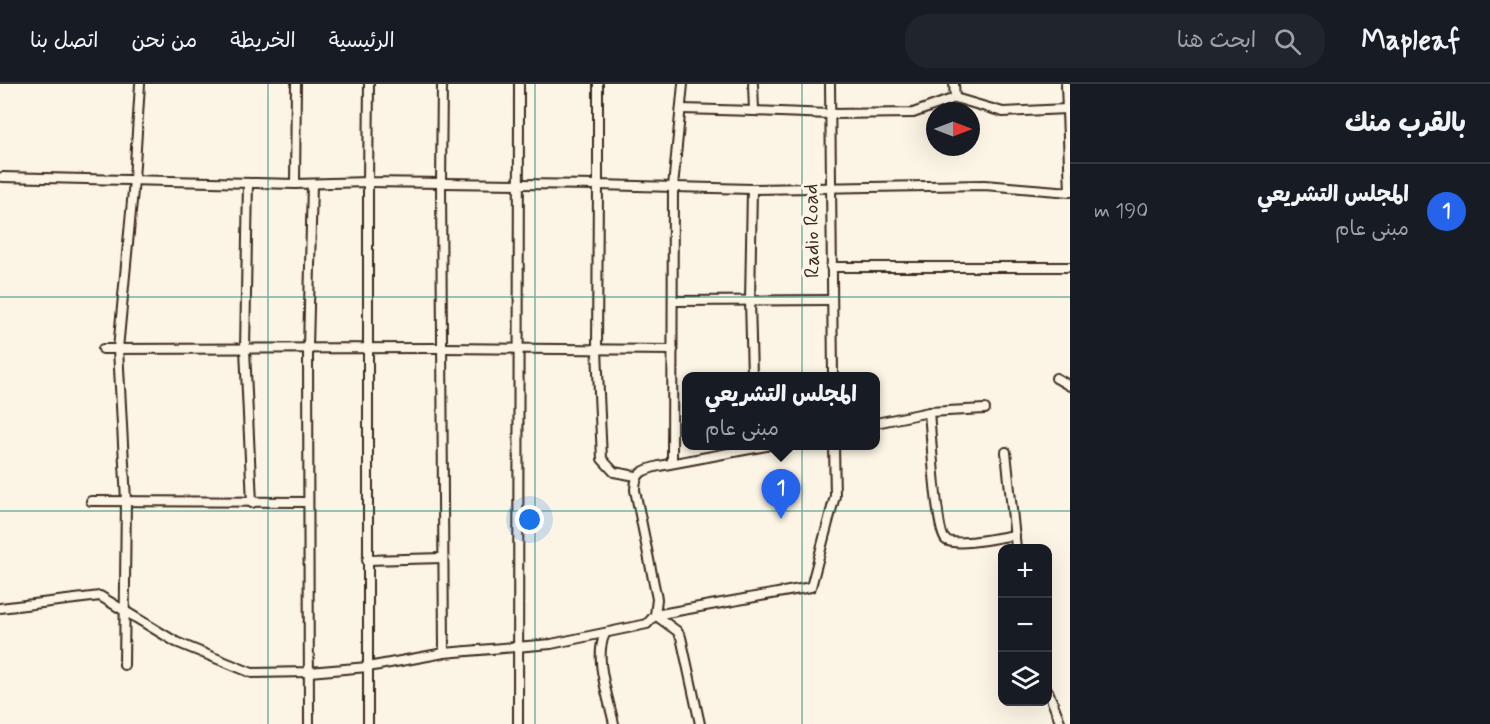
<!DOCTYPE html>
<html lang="ar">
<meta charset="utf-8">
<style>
:root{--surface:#171b24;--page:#20242c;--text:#f1f3f6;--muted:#9ea1a6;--line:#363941;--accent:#2563eb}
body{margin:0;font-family:Mynerve,"Playpen Sans Arabic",sans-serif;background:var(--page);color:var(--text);direction:rtl}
.controls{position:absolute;right:18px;bottom:18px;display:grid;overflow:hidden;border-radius:12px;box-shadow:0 6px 24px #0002}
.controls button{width:54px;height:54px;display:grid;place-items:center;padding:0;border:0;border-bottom:2px solid var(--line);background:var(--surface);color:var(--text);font:30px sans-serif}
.compass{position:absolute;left:926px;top:18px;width:54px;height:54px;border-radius:50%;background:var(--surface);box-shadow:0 6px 24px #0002;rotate:90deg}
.you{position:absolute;left:530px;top:436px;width:21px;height:21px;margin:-15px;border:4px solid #fff;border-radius:50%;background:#1a73e8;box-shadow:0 0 0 9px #1a73e833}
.badge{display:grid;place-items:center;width:39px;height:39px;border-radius:50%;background:var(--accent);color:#fff;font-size:20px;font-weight:700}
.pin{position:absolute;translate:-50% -50px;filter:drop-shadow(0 2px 3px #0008)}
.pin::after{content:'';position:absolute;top:32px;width:21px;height:18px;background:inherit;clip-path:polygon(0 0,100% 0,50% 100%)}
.popup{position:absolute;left:682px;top:288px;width:198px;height:78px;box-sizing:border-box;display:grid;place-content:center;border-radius:12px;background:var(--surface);filter:drop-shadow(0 2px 4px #0005);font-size:20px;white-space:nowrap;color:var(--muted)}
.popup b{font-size:22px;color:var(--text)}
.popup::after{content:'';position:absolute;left:50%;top:100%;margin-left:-12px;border:12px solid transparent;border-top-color:var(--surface)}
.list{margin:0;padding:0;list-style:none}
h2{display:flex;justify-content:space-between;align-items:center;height:78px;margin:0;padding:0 24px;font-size:26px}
h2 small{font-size:20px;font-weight:400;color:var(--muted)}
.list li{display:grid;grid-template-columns:39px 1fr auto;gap:18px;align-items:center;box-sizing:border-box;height:96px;padding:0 24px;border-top:2px solid var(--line)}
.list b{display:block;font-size:22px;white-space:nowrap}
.list p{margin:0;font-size:20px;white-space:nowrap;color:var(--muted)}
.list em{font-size:20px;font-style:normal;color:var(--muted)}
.icon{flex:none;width:33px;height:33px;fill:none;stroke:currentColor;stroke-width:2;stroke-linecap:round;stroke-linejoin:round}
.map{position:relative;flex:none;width:1070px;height:640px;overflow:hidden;direction:ltr}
header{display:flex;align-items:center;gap:36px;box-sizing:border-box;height:84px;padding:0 30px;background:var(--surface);border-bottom:2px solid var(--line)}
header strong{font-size:28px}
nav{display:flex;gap:33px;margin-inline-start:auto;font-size:21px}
.search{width:420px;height:54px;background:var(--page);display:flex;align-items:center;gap:15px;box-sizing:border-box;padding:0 21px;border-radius:24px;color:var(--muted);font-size:22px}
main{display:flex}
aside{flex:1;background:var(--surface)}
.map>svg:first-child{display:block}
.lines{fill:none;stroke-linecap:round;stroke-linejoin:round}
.minor-casing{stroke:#3b2a1e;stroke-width:12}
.minor{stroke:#fcf5e5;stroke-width:8}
.grid{fill:none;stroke:#0f766e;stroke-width:1.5;stroke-opacity:0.55}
.labels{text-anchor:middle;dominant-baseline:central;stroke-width:6;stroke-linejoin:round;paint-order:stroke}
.street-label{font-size:21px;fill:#3b2a1e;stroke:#fcf5e5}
</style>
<header>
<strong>Mapleaf</strong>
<div class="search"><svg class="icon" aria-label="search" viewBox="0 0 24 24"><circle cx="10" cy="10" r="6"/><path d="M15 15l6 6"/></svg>ابحث هنا</div>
<nav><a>الرئيسية</a><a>الخريطة</a><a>من نحن</a><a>اتصل بنا</a></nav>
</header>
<main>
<aside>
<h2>بالقرب منك<small></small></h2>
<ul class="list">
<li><span class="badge">1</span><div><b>المجلس التشريعي</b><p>مبنى عام</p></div><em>190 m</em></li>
</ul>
</aside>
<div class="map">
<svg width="1070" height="640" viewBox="0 0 1070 640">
<rect width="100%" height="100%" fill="#fcf5e5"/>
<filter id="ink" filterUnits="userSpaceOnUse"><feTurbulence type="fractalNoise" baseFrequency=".0167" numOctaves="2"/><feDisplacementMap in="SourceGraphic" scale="12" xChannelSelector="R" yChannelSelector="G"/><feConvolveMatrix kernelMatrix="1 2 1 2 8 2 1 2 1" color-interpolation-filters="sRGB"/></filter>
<g filter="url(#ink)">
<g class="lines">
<defs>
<g id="minor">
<polyline points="369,0 368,98 598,101 597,266 602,375 614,388 636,392"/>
<polyline points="442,0 441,100 444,569"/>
<polyline points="598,0 598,101 752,105 984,101 1070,108"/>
<polyline points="753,0 754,27 829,30 913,29 955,14 1003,28 1066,25"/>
<polyline points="830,0 833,292"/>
<polyline points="954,0 955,14"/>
<polyline points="1066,0 1070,108"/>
<polyline points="682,25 754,27"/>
<polyline points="2,93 295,100 368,98 368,640"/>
<polyline points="248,99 245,265 252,419"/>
<polyline points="295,100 296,0"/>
<polyline points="752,105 750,217 752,292"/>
<polyline points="831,183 1070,183"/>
<polyline points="673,217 832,216"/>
<polyline points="103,265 442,264 673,266"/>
<polyline points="1056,294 1070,302"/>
<path d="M929,328C931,346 936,450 946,456C958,463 1001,453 1015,451"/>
<polyline points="876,339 929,328 985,325"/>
<polyline points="1006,368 1016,464"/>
<polyline points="672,379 673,103 683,0"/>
<polyline points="91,417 308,418"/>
<polyline points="367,476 443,474"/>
<polyline points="0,524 100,512 176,558 252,589 309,588 368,583 444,569 551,560 647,540 655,531 811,503 835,412 834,362"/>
<path d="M655,531L657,515L635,406C635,388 643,386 659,382L766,362"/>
<polyline points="655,531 677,547 681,553 700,640"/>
<path d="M605,550C593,573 609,615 614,640"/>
<polyline points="124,581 126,417 118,265 134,96 140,0"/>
<polyline points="1048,607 1061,640"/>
<polyline points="309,640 308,264 312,100"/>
<polyline points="518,640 519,0"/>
</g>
</defs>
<use href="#minor" class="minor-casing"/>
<use href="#minor" class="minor"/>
</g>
</g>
<path class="grid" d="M268,0V640M535,0V640M802,0V640M0,213H1070M0,427H1070"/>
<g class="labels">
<g class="street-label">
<text transform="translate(812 147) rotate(-91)">Radio Road</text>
</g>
</g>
</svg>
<div class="controls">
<button>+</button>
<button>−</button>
<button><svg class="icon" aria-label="layers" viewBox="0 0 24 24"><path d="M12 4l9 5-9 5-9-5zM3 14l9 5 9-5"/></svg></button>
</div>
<svg class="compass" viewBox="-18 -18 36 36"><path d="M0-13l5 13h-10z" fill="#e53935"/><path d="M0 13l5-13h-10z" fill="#9ea1a6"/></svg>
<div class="you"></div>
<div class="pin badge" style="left:781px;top:435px">1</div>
<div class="popup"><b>المجلس التشريعي</b>مبنى عام</div>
</div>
</main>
